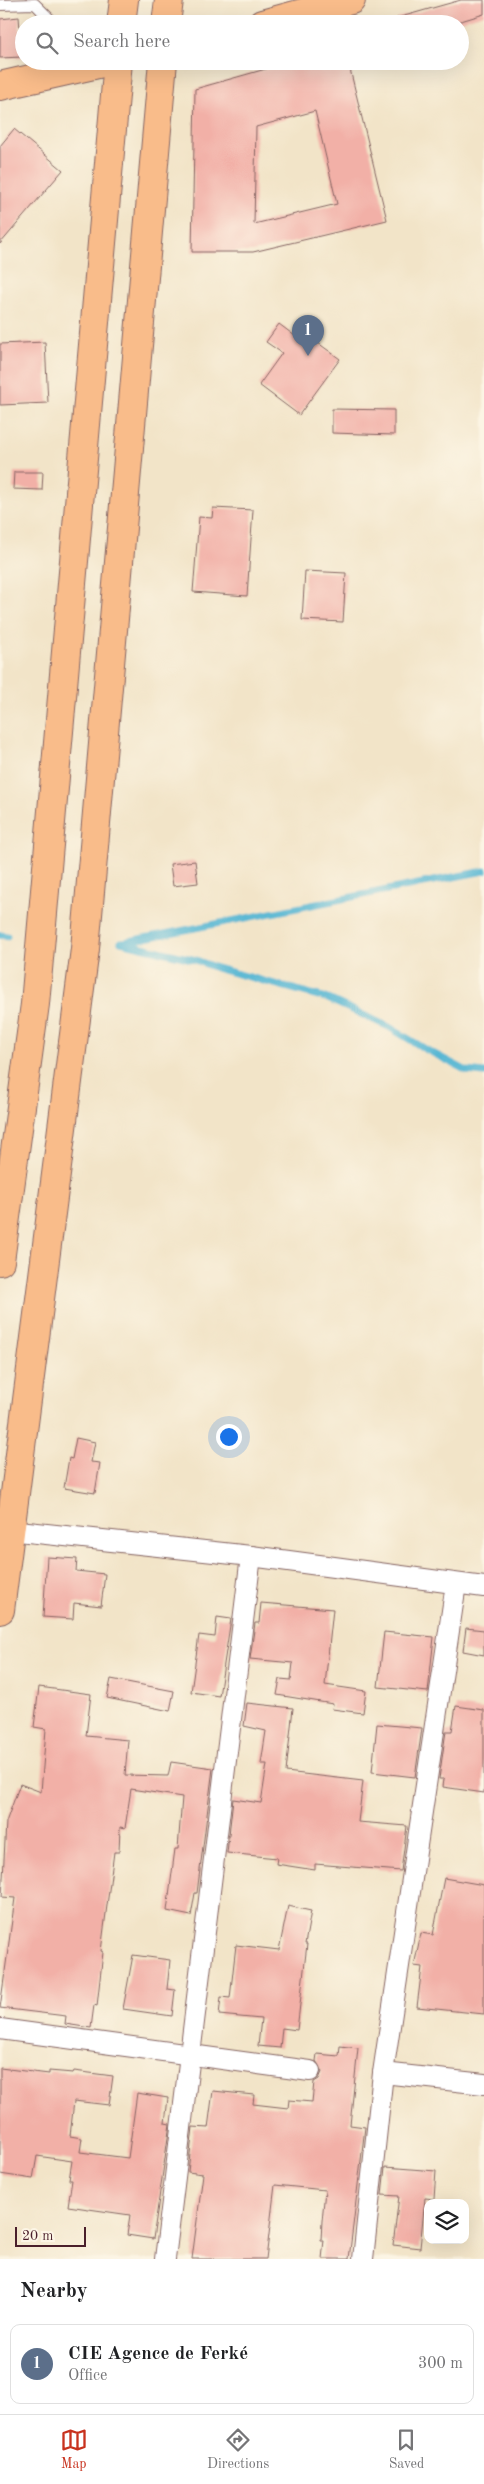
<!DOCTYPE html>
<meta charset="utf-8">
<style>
:root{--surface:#fff;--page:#f6f6f6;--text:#202124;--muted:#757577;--line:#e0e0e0;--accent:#c8321e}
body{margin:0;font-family:"Old Standard TT",serif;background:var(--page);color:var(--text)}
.controls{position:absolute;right:15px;bottom:15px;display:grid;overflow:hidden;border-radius:10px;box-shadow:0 5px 20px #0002}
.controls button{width:45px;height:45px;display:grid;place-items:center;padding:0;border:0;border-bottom:1px solid var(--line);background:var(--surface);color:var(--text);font:25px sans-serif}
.scale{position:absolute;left:15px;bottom:12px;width:71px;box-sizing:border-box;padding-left:5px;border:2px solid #4a1f2b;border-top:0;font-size:14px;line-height:18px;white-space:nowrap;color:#4a1f2b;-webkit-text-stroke:4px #fcf5e5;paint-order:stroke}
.you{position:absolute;left:228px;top:1436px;width:18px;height:18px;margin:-12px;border:4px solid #fff;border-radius:50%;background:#1a73e8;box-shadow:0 0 0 8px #1a73e833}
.badge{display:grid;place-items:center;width:32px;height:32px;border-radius:50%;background:var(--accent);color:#fff;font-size:16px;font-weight:700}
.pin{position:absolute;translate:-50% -41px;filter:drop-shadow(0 1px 2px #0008)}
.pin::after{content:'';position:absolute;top:26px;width:18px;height:15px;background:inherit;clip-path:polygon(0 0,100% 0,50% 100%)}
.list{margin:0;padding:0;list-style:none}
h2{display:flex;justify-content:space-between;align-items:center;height:65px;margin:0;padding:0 20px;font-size:21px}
h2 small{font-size:16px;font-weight:400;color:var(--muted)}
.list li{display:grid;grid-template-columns:32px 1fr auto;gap:15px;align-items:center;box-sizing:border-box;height:80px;margin:0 10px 10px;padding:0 10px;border:1px solid var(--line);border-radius:10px}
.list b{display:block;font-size:19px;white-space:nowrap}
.list p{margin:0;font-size:16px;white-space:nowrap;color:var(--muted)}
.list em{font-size:16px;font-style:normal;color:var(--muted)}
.icon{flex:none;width:28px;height:28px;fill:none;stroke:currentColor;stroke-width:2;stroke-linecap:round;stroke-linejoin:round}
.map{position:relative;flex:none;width:484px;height:2259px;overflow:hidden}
.search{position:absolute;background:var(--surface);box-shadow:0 5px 20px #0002;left:15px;right:15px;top:15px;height:55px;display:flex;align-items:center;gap:12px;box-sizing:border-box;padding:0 18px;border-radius:28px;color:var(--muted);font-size:19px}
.sheet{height:155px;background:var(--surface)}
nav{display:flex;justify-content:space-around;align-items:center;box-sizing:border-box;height:70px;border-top:1px solid var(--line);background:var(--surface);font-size:14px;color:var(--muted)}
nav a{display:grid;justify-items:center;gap:2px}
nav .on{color:var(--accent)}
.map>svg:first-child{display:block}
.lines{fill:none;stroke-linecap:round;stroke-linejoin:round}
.stream{stroke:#54b6d3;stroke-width:7}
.building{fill:#f2b0a7;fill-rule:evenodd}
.service-casing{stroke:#856462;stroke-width:12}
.minor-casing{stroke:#856462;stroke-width:22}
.primary-casing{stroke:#856462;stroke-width:30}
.trunk-casing{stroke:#856462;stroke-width:30}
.service{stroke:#fff;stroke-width:10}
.minor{stroke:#fff;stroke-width:20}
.primary{stroke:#f9bc8a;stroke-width:28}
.trunk{stroke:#f9bc8a;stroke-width:28}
</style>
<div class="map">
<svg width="484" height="2259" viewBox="0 0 484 2259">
<rect width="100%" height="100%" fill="#fcf5e5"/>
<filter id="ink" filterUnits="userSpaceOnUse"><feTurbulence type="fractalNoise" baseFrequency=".02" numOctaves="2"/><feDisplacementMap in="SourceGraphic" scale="10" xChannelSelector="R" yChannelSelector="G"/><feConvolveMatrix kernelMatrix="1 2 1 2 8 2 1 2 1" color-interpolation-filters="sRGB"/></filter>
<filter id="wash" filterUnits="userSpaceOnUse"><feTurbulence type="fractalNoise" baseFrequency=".0096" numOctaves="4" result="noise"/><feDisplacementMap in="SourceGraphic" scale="20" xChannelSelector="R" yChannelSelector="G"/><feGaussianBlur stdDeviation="1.12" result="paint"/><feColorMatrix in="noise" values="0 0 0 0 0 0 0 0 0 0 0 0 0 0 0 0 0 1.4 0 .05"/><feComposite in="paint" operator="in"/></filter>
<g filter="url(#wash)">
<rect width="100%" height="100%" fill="#f2e4c8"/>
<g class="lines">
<g class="stream">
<polyline points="0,935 7,936"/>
<polyline points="121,942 196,960 216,968 326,998 389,1027 427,1050 467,1071 484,1073"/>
<polyline points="124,942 484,871"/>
</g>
</g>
<g id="blocks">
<g class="building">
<polygon points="461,0 484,0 484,14 451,24 398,24 397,18"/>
<polygon points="19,17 22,57 0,58 0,19"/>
<path d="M294,61H348L387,220L253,252H192L195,89ZM315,111L337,204L254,224L256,127Z"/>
<polygon points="14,129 63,170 0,244 0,146"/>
<polygon points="279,324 299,339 303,332 340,359 299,415 259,385 282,353 266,342"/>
<polygon points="45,342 48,403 0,405 0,344"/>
<polygon points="332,409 394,410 394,435 332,433"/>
<polygon points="14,472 43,472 42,490 13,489"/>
<polygon points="213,508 253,510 247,596 193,592 199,517 212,518"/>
<polygon points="305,571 346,573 343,622 302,620"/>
<polygon points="195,861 198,883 173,886 170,864"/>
<polygon points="76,1438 95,1442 91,1462 100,1463 95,1493 64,1488 69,1458 72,1459"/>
<polygon points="47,1557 77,1559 76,1571 105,1574 101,1606 74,1603 73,1619 43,1617"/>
<polygon points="261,1603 333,1609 325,1685 366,1691 363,1713 332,1709 333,1704 277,1695 280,1679 291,1680 293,1663 250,1659 255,1623 259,1623"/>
<polygon points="217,1617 231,1619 219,1696 191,1692 199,1635 215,1637"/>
<polygon points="466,1628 484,1630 484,1655 463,1651"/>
<polygon points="384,1632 434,1637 428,1692 378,1687"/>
<polygon points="111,1679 174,1691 170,1711 107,1698"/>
<polygon points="39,1687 91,1694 86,1736 128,1740 125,1775 168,1776 171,1762 213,1768 197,1893 195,1893 191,1916 167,1911 175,1849 178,1849 182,1797 131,1789 125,1828 120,1827 119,1852 114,1852 101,1951 103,1952 97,2006 94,2005 91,2028 65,2024 66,2016 0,2008 15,1898 2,1897 6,1822 20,1784 41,1792 46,1729 34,1727"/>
<polygon points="247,1703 293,1708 286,1772 363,1781 358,1822 407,1826 401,1871 315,1864 315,1870 276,1864 277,1858 227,1853 233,1799 261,1803 267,1764 261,1764 266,1731 244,1726"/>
<polygon points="456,1706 484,1710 484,1793 443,1787 444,1779 439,1779 446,1731 452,1731"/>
<polygon points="377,1724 422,1728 415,1777 372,1772"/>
<polygon points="444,1878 484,1885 484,2014 417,2007 422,1967 414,1966 421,1933 433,1935"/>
<polygon points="288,1906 311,1911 305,1944 307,1944 297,2030 282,2028 280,2048 258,2046 261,2019 219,2015 221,1997 230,1998 236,1945 279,1950"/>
<polygon points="133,1955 170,1960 167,1989 175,1990 172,2016 123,2009"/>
<polygon points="340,2046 358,2048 350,2125 365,2127 349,2259 322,2259 324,2240 321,2240 322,2221 325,2190 275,2185 266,2259 192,2259 203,2174 188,2172 193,2127 208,2128 213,2091 254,2095 253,2104 288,2108 289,2100 312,2102 314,2082 319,2079 322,2072 316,2061 317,2054 339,2056"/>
<polygon points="0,2068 49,2074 49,2071 73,2073 74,2071 113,2076 109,2105 74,2101 70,2136 82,2138 80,2152 128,2158 137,2093 168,2098 165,2123 170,2124 153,2239 127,2235 130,2215 68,2206 72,2180 69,2180 72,2161 37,2156 33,2179 0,2174"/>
<polygon points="385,2167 436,2171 434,2199 425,2198 420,2248 393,2245 399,2196 382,2195"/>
</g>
</g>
</g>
<g filter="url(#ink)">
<use href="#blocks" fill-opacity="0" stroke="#856462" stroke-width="1"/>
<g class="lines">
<defs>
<polyline id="service" points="0,5 35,4 55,24"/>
<g id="minor">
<polyline points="0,1529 251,1556 484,1587"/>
<polyline points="0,2029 310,2071"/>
<polyline points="383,2073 484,2084"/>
<polyline points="165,2259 251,1556"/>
<polyline points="363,2259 383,2073 456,1584"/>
</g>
<g id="primary">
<polyline points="262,24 351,0"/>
<polyline points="0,86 111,61"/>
</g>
<g id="trunk">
<polyline points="121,24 124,0"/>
<polyline points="166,24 169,0"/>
<polyline points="0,1261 35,1004 118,61"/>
<polyline points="0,1610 85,949 163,61"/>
</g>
</defs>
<use href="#service" class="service-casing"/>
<use href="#minor" class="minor-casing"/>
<use href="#primary" class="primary-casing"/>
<use href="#trunk" class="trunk-casing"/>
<use href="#service" class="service"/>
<use href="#minor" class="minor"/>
<use href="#primary" class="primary"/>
<use href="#trunk" class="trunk"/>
</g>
</g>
</svg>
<div class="controls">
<button><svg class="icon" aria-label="layers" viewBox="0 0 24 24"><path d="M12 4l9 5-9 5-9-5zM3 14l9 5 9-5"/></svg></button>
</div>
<div class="scale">20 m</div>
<div class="you"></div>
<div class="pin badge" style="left:308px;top:356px;background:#5c6f8a">1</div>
<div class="search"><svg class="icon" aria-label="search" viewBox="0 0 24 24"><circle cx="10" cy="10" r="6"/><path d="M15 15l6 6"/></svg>Search here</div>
</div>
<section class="sheet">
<h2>Nearby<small></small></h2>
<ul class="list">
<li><span class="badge" style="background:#5c6f8a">1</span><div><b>CIE Agence de Ferké</b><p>Office</p></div><em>300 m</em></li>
</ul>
</section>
<nav>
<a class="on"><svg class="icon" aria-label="map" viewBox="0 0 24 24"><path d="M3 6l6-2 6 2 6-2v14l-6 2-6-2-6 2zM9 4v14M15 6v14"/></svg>Map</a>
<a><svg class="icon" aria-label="directions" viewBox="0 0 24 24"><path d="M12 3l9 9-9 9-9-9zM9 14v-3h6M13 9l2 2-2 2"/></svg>Directions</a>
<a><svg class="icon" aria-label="saved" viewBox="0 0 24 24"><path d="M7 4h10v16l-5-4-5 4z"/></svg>Saved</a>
</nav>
